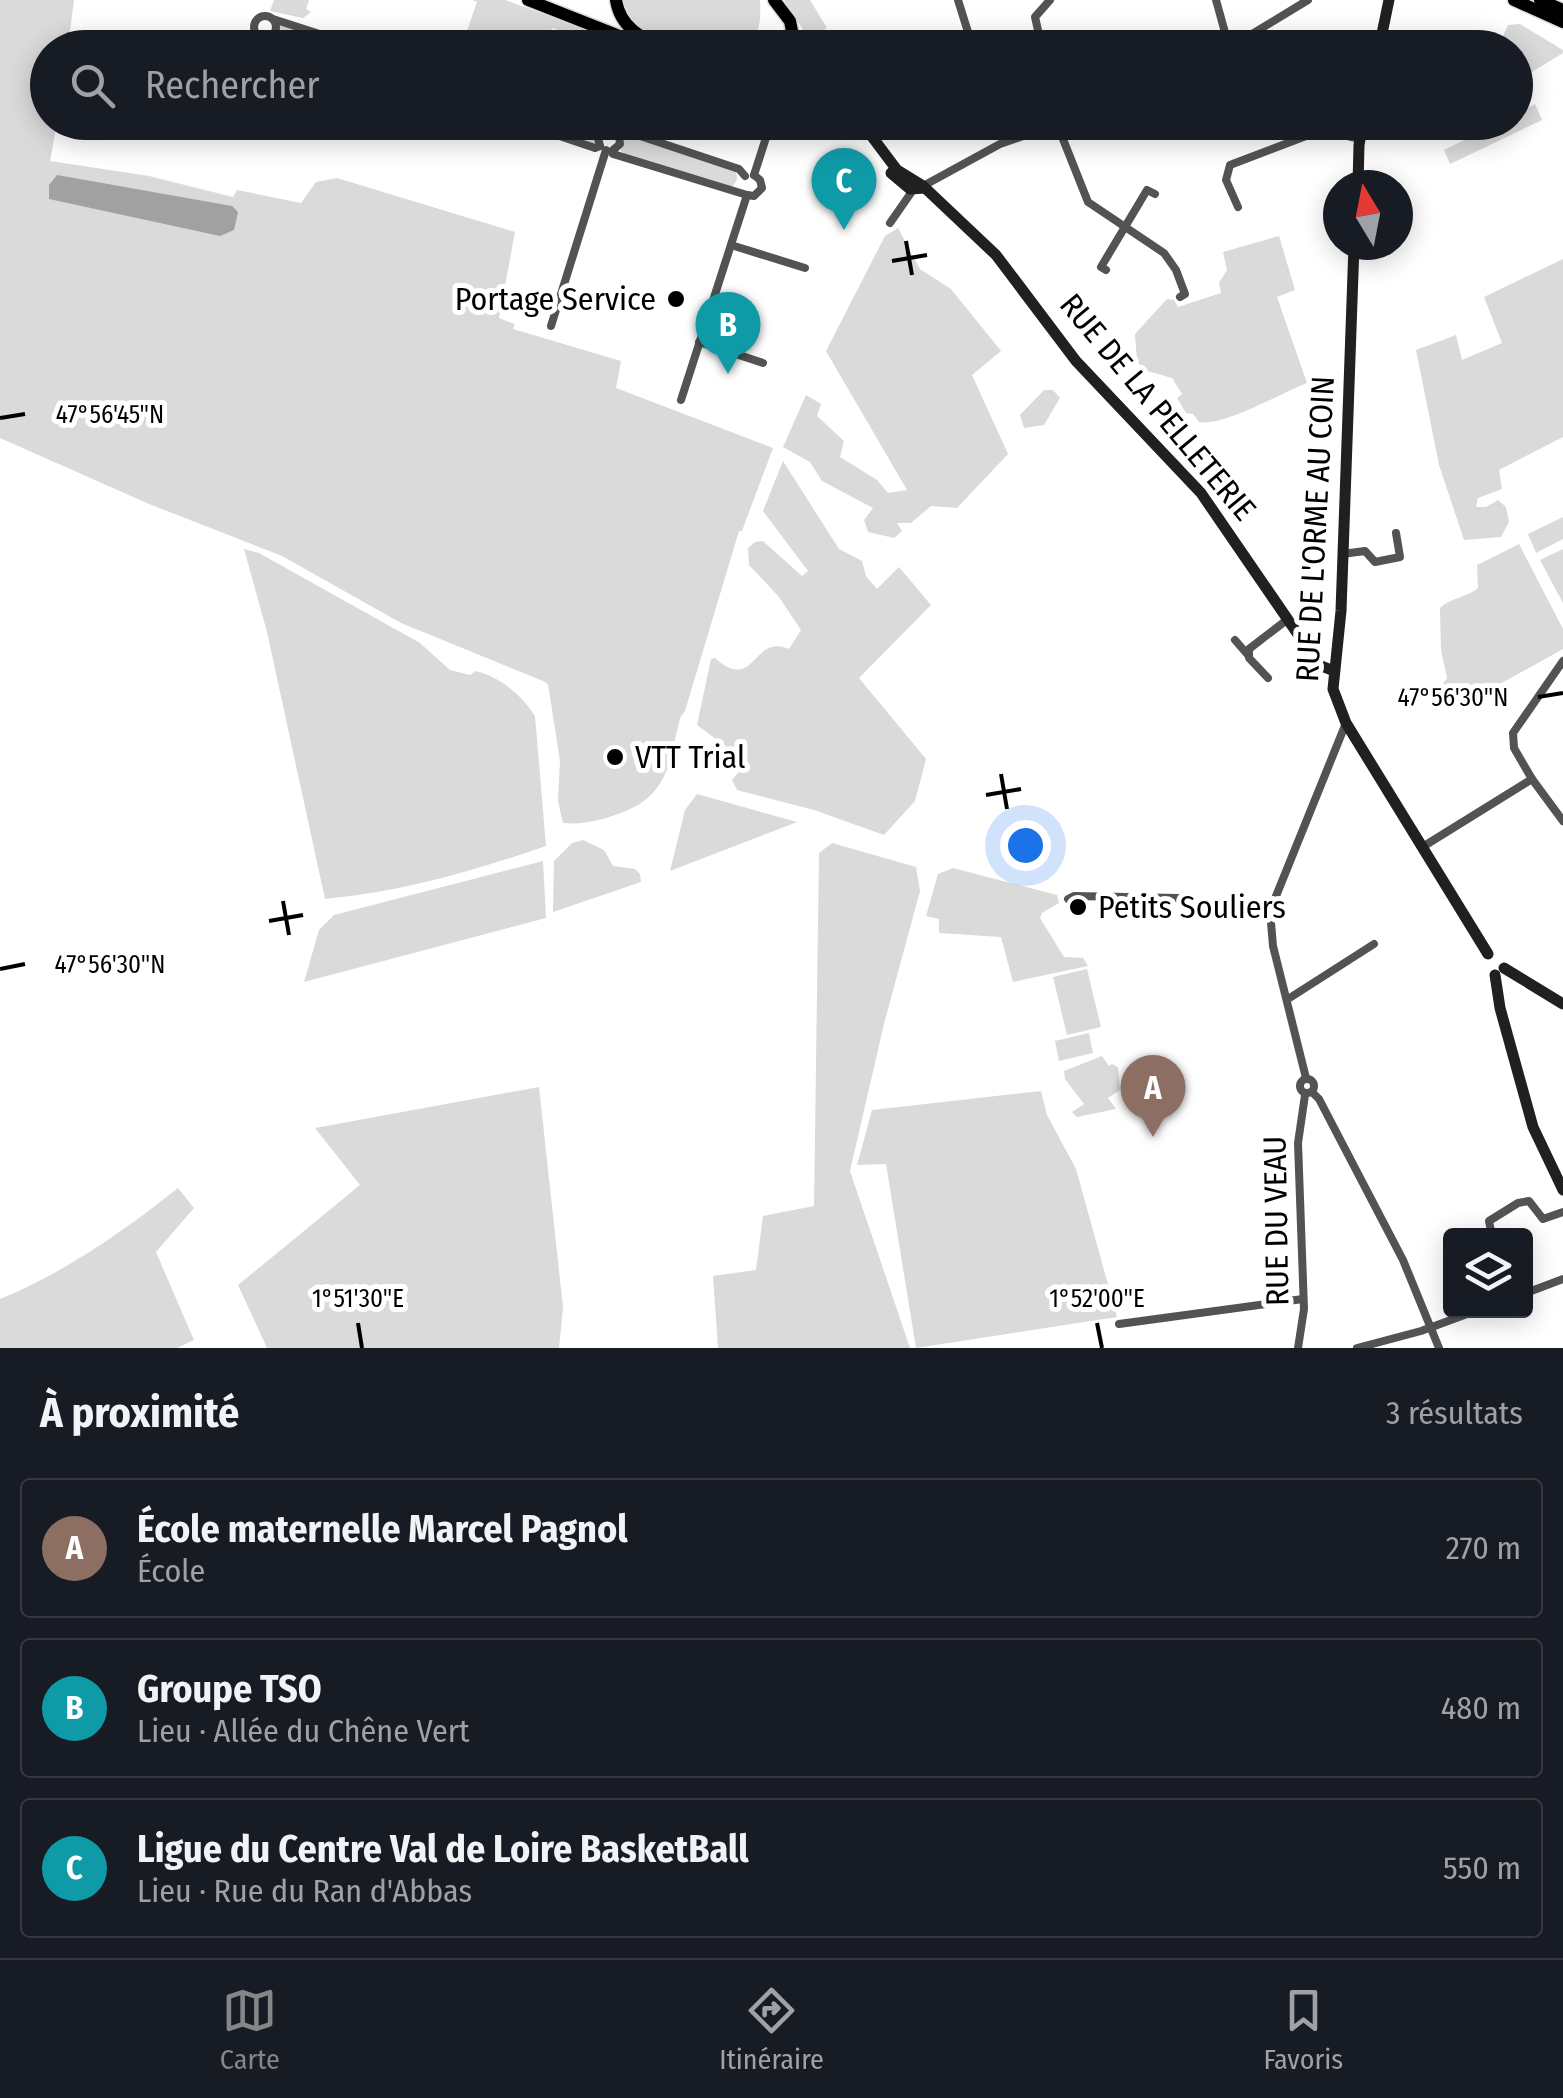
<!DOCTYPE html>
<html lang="fr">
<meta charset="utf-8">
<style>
:root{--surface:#171b24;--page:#242831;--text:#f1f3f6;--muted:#9ea1a6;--line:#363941;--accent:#858687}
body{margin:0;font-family:"Fira Sans Condensed",sans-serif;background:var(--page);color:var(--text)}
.controls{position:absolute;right:30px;bottom:30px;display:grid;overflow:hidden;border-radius:10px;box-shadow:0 5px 25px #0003}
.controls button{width:90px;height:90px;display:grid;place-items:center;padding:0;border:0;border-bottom:2px solid var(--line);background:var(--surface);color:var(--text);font:50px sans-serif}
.compass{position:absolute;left:1323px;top:170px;width:90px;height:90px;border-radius:50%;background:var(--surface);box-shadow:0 5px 25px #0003;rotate:350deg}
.you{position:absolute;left:1025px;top:845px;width:35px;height:35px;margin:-25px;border:8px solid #fff;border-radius:50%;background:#1a73e8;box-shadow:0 0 0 15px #1a73e833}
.badge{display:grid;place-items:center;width:65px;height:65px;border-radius:50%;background:var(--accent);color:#fff;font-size:32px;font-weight:700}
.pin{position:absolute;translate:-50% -82px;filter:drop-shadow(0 2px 5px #0008)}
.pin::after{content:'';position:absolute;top:52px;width:35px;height:30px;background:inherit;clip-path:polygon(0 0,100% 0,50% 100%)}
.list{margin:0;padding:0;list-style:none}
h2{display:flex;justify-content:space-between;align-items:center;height:130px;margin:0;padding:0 40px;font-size:42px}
h2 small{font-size:32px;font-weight:400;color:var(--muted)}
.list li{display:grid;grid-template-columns:65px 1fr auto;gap:30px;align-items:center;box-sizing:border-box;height:140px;margin:0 20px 20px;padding:0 20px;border:2px solid var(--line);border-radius:10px}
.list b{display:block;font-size:38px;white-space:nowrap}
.list p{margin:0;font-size:32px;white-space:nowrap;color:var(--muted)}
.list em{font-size:32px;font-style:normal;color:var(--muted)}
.icon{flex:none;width:55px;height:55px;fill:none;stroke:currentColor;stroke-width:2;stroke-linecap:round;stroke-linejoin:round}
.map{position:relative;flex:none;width:1563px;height:1348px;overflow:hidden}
.search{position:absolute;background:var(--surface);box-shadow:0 5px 25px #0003;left:30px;right:30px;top:30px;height:110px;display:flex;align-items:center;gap:25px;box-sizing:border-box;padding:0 35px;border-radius:55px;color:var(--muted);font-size:38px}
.sheet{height:610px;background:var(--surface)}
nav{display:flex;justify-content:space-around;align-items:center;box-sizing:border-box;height:140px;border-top:2px solid var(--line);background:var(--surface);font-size:28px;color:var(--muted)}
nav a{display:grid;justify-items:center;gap:5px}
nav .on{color:var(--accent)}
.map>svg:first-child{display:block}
.green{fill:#dadada}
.water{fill:#a1a1a1}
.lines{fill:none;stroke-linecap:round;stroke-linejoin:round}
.primary-casing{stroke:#dbdbdb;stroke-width:15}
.trunk-casing{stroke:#dbdbdb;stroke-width:15}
.minor{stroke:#535353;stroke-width:8}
.secondary{stroke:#202020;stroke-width:11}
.primary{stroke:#000;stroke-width:12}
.trunk{stroke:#000;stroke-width:12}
.ticks{fill:none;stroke:#000;stroke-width:4}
.poi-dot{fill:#000;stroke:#fff;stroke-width:4}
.labels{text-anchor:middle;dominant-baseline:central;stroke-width:10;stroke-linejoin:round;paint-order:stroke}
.poi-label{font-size:32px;fill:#000;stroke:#fff;text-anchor:start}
.street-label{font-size:32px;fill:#000;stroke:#fff}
.ticks-label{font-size:25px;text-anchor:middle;fill:#000;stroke:#fff;stroke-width:10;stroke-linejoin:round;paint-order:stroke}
</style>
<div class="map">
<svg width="1563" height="1348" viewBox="0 0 1563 1348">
<rect width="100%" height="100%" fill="#fff"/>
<g class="green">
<path d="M0,0H74L68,47L48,48V122L57,123L50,161L149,176L233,197L237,190L301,203L316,182L337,178L515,232L499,318L515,324L513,329L621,361L616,388L773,448L742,531H739L685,711L680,718C670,759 669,793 626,811C606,819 585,825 563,823L558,801L560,761L548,684L543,681L401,623L282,556L149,504L0,438Z"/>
<polygon points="274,0 309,0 306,9 311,12 303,18 270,11"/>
<polygon points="472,0 505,0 632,47 607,47 552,28 545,47 461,48 477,2"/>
<path d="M622,0H760C761,18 760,32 750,47C709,47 632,54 622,0Z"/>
<polygon points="784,0 810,0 827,28 809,39"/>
<polygon points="279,23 359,47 294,47 271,40 279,34"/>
<polygon points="1520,24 1563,50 1563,53 1516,82 1516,48 1492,47 1503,36 1508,25"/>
<polygon points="1535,104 1542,120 1450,164 1444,150 1499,123 1516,122 1516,114"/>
<polygon points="591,122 602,126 595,133 595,146 527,123"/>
<polygon points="630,137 736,170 737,180 732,187 626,155 621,151 623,141"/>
<polygon points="898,228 920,269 951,289 1001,351 972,375 1008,454 957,508 931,506 911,523 897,523 902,531 894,538 868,532 864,520 873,508 822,481 810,462 783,447 806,395 821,404 817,416 844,441 840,457 877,480 888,493 907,490 826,351 885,236"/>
<path d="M1279,236L1295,290L1277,297L1307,383C1281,393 1223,427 1199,422L1193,414L1186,413L1177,398L1182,394L1172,378L1144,370L1137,361L1135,334L1167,299L1174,300L1178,307L1221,293L1219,283L1227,270L1223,252Z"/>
<polygon points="1563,259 1563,437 1499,470 1502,489 1478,498 1476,507 1486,507 1498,500 1506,507 1509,522 1501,537 1464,540 1439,465 1416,350 1456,335 1462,360 1502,343 1484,297"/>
<polygon points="1044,390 1053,390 1060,398 1044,425 1024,428 1020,415"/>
<path d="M783,461L839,549L862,561L866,576L877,589L899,567L931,605L859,678L926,759L915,801L884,835L814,810L737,790L732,780L747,762L697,725L711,659L715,658C756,694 752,633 789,649L801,630L779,597L749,565L748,548L755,542L763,541L802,576L808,571L763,511Z"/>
<polygon points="1563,517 1563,539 1536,553 1528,534"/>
<path d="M1519,544L1563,629V649L1453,710L1442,685L1447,678L1441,650L1440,608C1451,597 1467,598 1478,588L1477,565Z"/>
<path d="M244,549L259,553L420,643L450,670L470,675L476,671C500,677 522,695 535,716L546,846C474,871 402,892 325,899L267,632Z"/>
<polygon points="1563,549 1563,603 1540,560"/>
<polygon points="697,794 797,822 670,871 685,810"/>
<polygon points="583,840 604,850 613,866 635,869 640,874 641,882 553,912 554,861 572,843"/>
<polygon points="832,843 916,867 920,891 884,1024 850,1171 910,1348 718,1348 713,1276 756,1270 763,1216 814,1206 819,853"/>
<polygon points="543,861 546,918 304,982 319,930 334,915"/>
<polygon points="953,868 1057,895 1059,903 1042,913 1040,918 1064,957 1083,958 1088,966 1013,982 1001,937 939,933 939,919 926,916 938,874"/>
<polygon points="1087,969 1101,1027 1067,1035 1053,977"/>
<polygon points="1089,1033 1093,1053 1059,1061 1055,1041"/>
<polygon points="1102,1056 1109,1066 1112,1064 1118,1067 1120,1090 1108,1098 1116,1109 1077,1117 1072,1112 1084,1104 1065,1079 1064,1071"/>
<polygon points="539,1087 563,1307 559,1348 267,1348 238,1285 360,1185 315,1128"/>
<polygon points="1041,1091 1047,1115 1076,1169 1117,1317 916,1348 886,1164 857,1165 872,1110"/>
<path d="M178,1188L194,1208L156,1252L194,1340L177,1348H0V1299C61,1275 127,1229 178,1188Z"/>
</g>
<polygon class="water" points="57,175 232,206 238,212 234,230 220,236 49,199 49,185"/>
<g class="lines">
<defs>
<g id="primary">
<polyline points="774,0 790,21 795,46"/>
<polyline points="758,48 777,40 796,48"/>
</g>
<g id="trunk">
<polyline points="528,0 650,48"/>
<path d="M616,0C620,27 641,38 665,48"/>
<polyline points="1514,0 1563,22"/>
<polyline points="1540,0 1563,10"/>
</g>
</defs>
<use href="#primary" class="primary-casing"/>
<use href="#trunk" class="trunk-casing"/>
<g class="minor">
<polyline points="958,0 973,48"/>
<polyline points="1216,0 1229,47"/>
<circle cx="265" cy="27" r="11"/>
<polyline points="273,19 363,48"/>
<polyline points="266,38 282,48"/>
<polyline points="238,48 258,35"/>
<polyline points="1042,48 1035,17 1050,0"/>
<polyline points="1229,48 1308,0"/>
<polyline points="518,122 595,148 600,146"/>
<polyline points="597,122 619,135 620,144 612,151"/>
<polyline points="1057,124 1088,202 1164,253 1176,270 1185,294 1180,297"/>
<polyline points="149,127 150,122"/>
<polyline points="868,133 881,122"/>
<polyline points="619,135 625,131 739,169 745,176"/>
<polyline points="600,146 598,138 606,129"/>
<polyline points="614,150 613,154 747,195"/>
<polyline points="754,175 771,122"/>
<polyline points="923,186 1000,144 1063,122"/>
<polyline points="747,195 754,196 762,188 760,180 754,175"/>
<polyline points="1238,207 1226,180 1230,165 1314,133 1327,131 1360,139"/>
<polyline points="890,223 913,190"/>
<polyline points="731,245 805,268"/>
<polyline points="1106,270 1101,267 1147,190 1155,194"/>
<polyline points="551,326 606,150"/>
<polyline points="699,342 763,363"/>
<polyline points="681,400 747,195"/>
<polyline points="1342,554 1365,551 1375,562 1400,557 1396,533"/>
<polyline points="1235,640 1248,655"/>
<polyline points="1268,678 1249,658 1249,649 1288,619"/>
<polyline points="1532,779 1514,748 1513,733 1563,661"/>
<polyline points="1424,846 1532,779 1563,821"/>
<polyline points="1068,899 1074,896 1178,898 1270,911"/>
<polyline points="1288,999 1374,944"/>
<polyline points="1306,1078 1273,946 1270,911 1346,723"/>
<circle cx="1307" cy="1086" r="7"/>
<polyline points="1312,1092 1319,1099 1403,1260 1439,1348"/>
<polyline points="1492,1236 1489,1221 1518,1203 1529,1201 1543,1219 1563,1212"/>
<polyline points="1526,1293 1563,1279"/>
<polyline points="1119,1324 1303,1299"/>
<polyline points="1298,1348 1304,1309 1298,1143 1305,1095"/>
<polyline points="1357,1348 1421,1331 1478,1310"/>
</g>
<g class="secondary">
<polyline points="1379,48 1389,0"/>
<polyline points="861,122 897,170 923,186 996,255 1076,361 1201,493 1319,665 1334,671"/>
<polyline points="891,173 910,189 925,188"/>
<polyline points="1358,185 1359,145 1363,122"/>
<polyline points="1354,245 1341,611 1333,689 1346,723 1488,954"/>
<polyline points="1504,968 1563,1004"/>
<polyline points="1495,975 1500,1008 1533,1127 1563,1190"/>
</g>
<use href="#primary" class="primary"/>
<use href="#trunk" class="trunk"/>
</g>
<path class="ticks" d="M906,241L912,275M892,261L927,255M0,418L25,414M1538,697L1563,693M1001,774L1007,809M986,795L1021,789M283,901L289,935M269,921L303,915M0,969L25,964M358,1323L362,1348M1097,1323L1102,1348"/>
<g class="poi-dot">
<circle cx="676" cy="299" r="10"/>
<circle cx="615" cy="757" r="10"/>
<circle cx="1078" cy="907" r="10"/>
</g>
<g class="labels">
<g class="poi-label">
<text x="656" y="299" text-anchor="end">Portage Service</text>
<text x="635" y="757">VTT Trial</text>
<text x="1098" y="907">Petits Souliers</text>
</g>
<g class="street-label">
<text transform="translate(1158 407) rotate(50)">RUE DE LA PELLETERIE</text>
<text transform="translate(1315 529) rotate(-87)">RUE DE L'ORME AU COIN</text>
<text transform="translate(1276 1221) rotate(-91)">RUE DU VEAU</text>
</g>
</g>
<g class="ticks-label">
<text x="110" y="423">47°56'45"N</text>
<text x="1453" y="706">47°56'30"N</text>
<text x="110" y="973">47°56'30"N</text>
<text x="358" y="1307">1°51'30"E</text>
<text x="1097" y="1307">1°52'00"E</text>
</g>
</svg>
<div class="controls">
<button><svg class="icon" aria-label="layers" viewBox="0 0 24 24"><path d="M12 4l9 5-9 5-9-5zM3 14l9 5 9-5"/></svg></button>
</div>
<svg class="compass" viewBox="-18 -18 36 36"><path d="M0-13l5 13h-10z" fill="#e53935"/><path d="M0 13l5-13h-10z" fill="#9ea1a6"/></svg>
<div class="you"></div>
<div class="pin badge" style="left:1153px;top:1137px;background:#8d6e63">A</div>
<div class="pin badge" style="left:728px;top:374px;background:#0f9aa8">B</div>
<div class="pin badge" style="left:844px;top:230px;background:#0f9aa8">C</div>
<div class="search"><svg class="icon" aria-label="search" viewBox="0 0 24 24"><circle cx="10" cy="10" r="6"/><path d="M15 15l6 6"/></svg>Rechercher</div>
</div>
<section class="sheet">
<h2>À proximité<small>3 résultats</small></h2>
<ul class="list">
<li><span class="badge" style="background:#8d6e63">A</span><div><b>École maternelle Marcel Pagnol</b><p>École</p></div><em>270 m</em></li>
<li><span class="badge" style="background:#0f9aa8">B</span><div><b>Groupe TSO</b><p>Lieu · Allée du Chêne Vert</p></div><em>480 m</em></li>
<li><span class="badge" style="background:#0f9aa8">C</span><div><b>Ligue du Centre Val de Loire BasketBall</b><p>Lieu · Rue du Ran d'Abbas</p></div><em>550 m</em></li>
</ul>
</section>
<nav>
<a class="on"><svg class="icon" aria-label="map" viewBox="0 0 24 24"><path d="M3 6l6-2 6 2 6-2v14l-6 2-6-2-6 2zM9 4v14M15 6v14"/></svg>Carte</a>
<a><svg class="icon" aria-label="directions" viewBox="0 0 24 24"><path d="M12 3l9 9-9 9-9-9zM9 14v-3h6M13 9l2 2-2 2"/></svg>Itinéraire</a>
<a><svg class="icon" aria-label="saved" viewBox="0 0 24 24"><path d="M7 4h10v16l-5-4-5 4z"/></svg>Favoris</a>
</nav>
